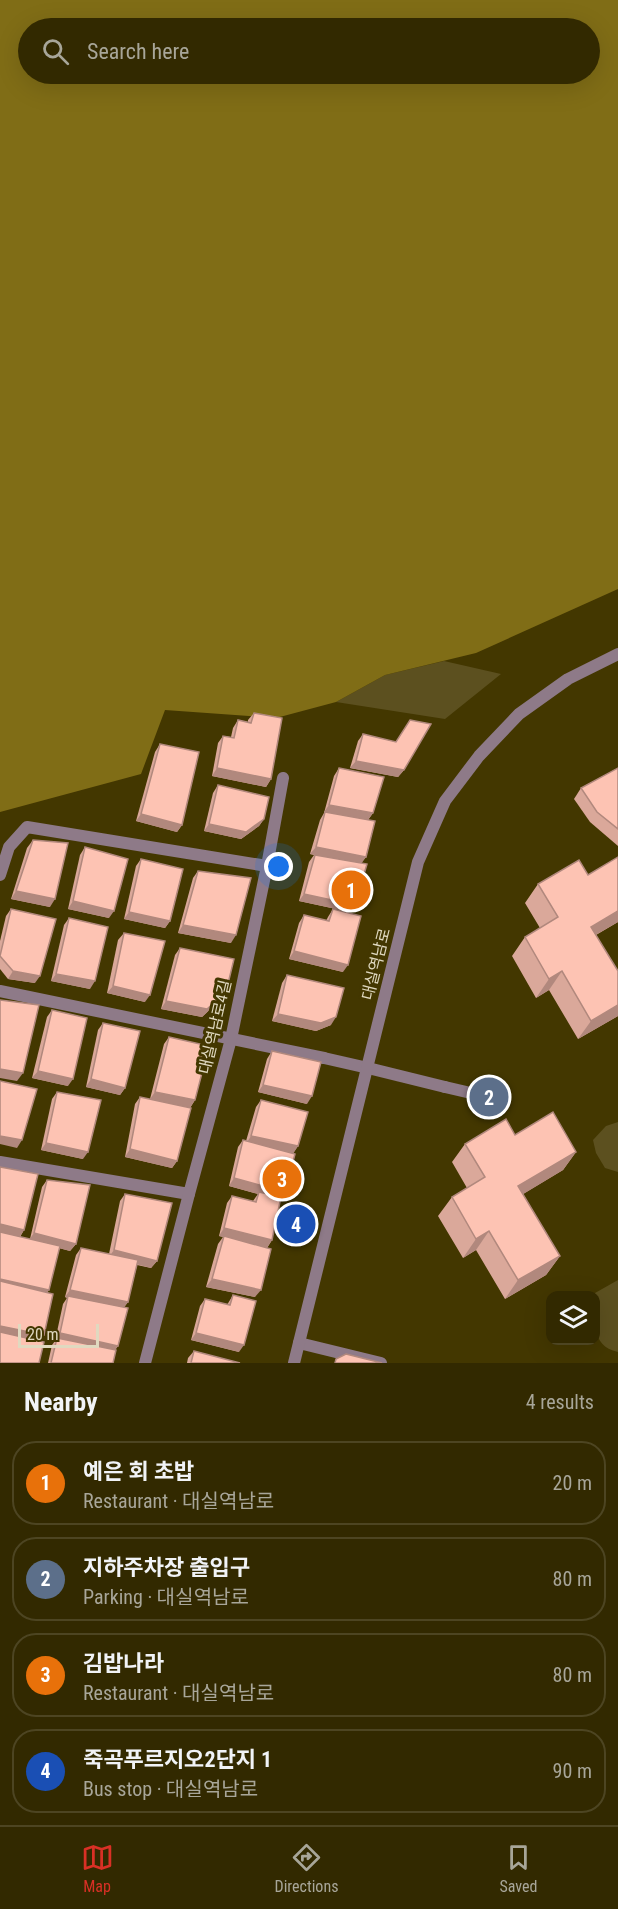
<!DOCTYPE html>
<meta charset="utf-8">
<style>
:root{--surface:#322900;--page:#3d350f;--text:#f1f3f6;--muted:#a8a699;--line:#4d4522;--accent:#d93025}
body{margin:0;font-family:"Roboto Condensed","Noto Sans KR",sans-serif;background:var(--page);color:var(--text)}
.controls{position:absolute;right:18px;bottom:18px;display:grid;overflow:hidden;border-radius:12px;box-shadow:0 6px 24px #0002}
.controls button{width:54px;height:54px;display:grid;place-items:center;padding:0;border:0;border-bottom:2px solid var(--line);background:var(--surface);color:var(--text);font:30px sans-serif}
.scale{position:absolute;left:18px;bottom:15px;width:81px;box-sizing:border-box;padding-left:6px;border:3px solid #e0d9c0;border-top:0;font-size:16px;line-height:21px;white-space:nowrap;color:#e0d9c0;-webkit-text-stroke:4px #433700;paint-order:stroke}
.you{position:absolute;left:279px;top:867px;width:21px;height:21px;margin:-15px;border:4px solid #fff;border-radius:50%;background:#1a73e8;box-shadow:0 0 0 9px #1a73e833}
.badge{display:grid;place-items:center;width:39px;height:39px;border-radius:50%;background:var(--accent);color:#fff;font-size:20px;font-weight:700}
.pin{position:absolute;translate:-50% -50%;border:3px solid #fff;box-shadow:0 2px 6px #0006}
.list{margin:0;padding:0;list-style:none}
h2{display:flex;justify-content:space-between;align-items:center;height:78px;margin:0;padding:0 24px;font-size:26px}
h2 small{font-size:20px;font-weight:400;color:var(--muted)}
.list li{display:grid;grid-template-columns:39px 1fr auto;gap:18px;align-items:center;box-sizing:border-box;height:84px;margin:0 12px 12px;padding:0 12px;border:2px solid var(--line);border-radius:24px}
.list b{display:block;font-size:22px;white-space:nowrap}
.list p{margin:0;font-size:20px;white-space:nowrap;color:var(--muted)}
.list em{font-size:20px;font-style:normal;color:var(--muted)}
.icon{flex:none;width:33px;height:33px;fill:none;stroke:currentColor;stroke-width:2;stroke-linecap:round;stroke-linejoin:round}
.map{position:relative;flex:none;width:618px;height:1363px;overflow:hidden}
.search{position:absolute;background:var(--surface);box-shadow:0 6px 24px #0002;left:18px;right:18px;top:18px;height:66px;display:flex;align-items:center;gap:15px;box-sizing:border-box;padding:0 21px;border-radius:33px;color:var(--muted);font-size:22px}
.sheet{height:462px;background:var(--surface)}
nav{display:flex;justify-content:space-around;align-items:center;box-sizing:border-box;height:84px;border-top:2px solid var(--line);background:var(--surface);font-size:16px;color:var(--muted)}
nav a{display:grid;justify-items:center;gap:3px}
nav .on{color:var(--accent)}
.map>svg:first-child{display:block}
.green{fill:#5c501f}
.forest{fill:#806d16;fill-rule:evenodd}
.lines{fill:none;stroke-linecap:round;stroke-linejoin:round}
.service{stroke:#8e7a88;stroke-width:12}
.minor{stroke:#8e7a88;stroke-width:12}
.tertiary{stroke:#8e7a88;stroke-width:12}
.wall{fill:#daa89a}
.shaded-wall{fill:#b1887d}
.building{fill:#fdc3b3;stroke:#b1887d;stroke-width:1.5}
.labels{text-anchor:middle;dominant-baseline:central;stroke-width:6;stroke-linejoin:round;paint-order:stroke}
.street-label{font-size:16px;fill:#e0d9c0;stroke:#433700}
</style>
<div class="map">
<svg width="618" height="1363" viewBox="0 0 618 1363">
<rect width="100%" height="100%" fill="#433700"/>
<g class="green">
<polygon points="444,661 501,674 445,719 336,702 385,675"/>
<polygon points="618,1122 618,1172 605,1168 596,1153 593,1140 606,1126"/>
<path d="M618,1280V1352C589,1346 596,1318 596,1296L594,1295L595,1293Z"/>
</g>
<path class="forest" d="M0,0H618V589L476,653L385,675L336,702L276,718L165,710L141,774L0,812ZM28,28H590V74H28Z"/>
<g class="lines">
<g class="service">
<polyline points="324,1058 368,1068"/>
<polyline points="445,1087 488,1097"/>
</g>
<g class="minor">
<polyline points="0,875 9,847 27,827 267,866"/>
<polyline points="0,991 324,1058"/>
<polyline points="368,1068 445,1087"/>
<polyline points="0,1162 189,1194 231,1039 267,866 283,778"/>
<polyline points="299,1343 381,1363"/>
<polyline points="145,1363 189,1194"/>
</g>
<polyline class="tertiary" points="294,1363 418,862 445,801 479,756 519,714 568,679 618,654"/>
</g>
<g class="wall">
<polygon points="254,713 271,779 266,787 212,776 218,743 223,736 231,737 233,728 238,720 248,722 248,720"/>
<polygon points="363,734 404,770 398,777 350,768 358,741"/>
<polygon points="160,744 182,825 177,832 136,821 155,752"/>
<polygon points="339,768 373,813 368,820 366,857 361,863 350,912 299,901 309,862 314,855 310,854 320,820 324,813 334,776"/>
<polygon points="618,768 618,846 590,822 574,799 581,788"/>
<polygon points="218,785 264,819 259,826 241,839 204,831 213,793"/>
<polygon points="33,840 50,907 11,899 27,848"/>
<polygon points="85,847 109,918 68,909 80,855"/>
<polygon points="618,857 618,922 596,935 618,971 618,1016 578,1039 549,990 536,998 512,956 525,937 540,928 525,903 538,884 588,875"/>
<polygon points="141,859 170,921 165,928 124,919 136,866"/>
<polygon points="198,871 231,943 178,933 193,878"/>
<polygon points="11,909 35,983 8,979 0,969 0,941 6,916"/>
<polygon points="333,909 343,972 289,959 299,923 304,915 326,921 328,917"/>
<polygon points="69,918 90,989 51,981 64,925"/>
<polygon points="124,933 145,1002 107,993 118,940"/>
<polygon points="180,948 221,999 202,1017 161,1009 175,955"/>
<polygon points="287,975 331,1025 316,1031 272,1021 282,983"/>
<polygon points="52,1010 68,1086 32,1078 47,1017"/>
<polygon points="103,1023 125,1088 120,1095 86,1087 98,1030"/>
<polygon points="169,1037 195,1100 190,1108 177,1161 172,1168 125,1157 135,1104 140,1097 150,1099 164,1044"/>
<polygon points="272,1051 307,1104 258,1092 267,1059"/>
<polygon points="57,1092 83,1159 41,1150 52,1099"/>
<polygon points="261,1100 298,1146 293,1153 285,1192 281,1197 272,1240 267,1248 255,1297 206,1287 218,1244 223,1237 219,1236 227,1203 232,1196 253,1201 258,1194 229,1186 238,1147 243,1140 246,1141 256,1107"/>
<polygon points="515,1135 576,1152 563,1170 523,1194 560,1256 546,1275 505,1299 476,1250 463,1258 438,1216 452,1197 467,1188 452,1162 465,1144"/>
<polygon points="0,1167 24,1230 20,1237 30,1239 42,1187 47,1180 76,1244 70,1251 59,1248 47,1292 39,1341"/>
<polygon points="125,1194 157,1261 151,1268 137,1265 128,1302 124,1307 118,1346 115,1350 113,1363 48,1363 52,1345 55,1341 63,1304 67,1298 65,1297 76,1255 81,1248 109,1254 120,1201"/>
<polygon points="233,1295 239,1352 191,1340 200,1306 205,1299 227,1305"/>
<polygon points="194,1351 240,1363 187,1363 188,1358"/>
</g>
<g class="shaded-wall">
<polygon points="356,761 404,770 398,777 350,768"/>
<polygon points="217,768 271,779 266,787 212,776"/>
<polygon points="329,805 373,813 368,820 324,812"/>
<polygon points="141,814 182,825 177,832 136,821"/>
<polygon points="264,819 259,826 241,839 204,831 209,824"/>
<polygon points="316,847 366,857 361,864 310,854"/>
<polygon points="16,891 55,899 50,907 11,899"/>
<polygon points="304,894 355,905 350,912 299,901"/>
<polygon points="73,901 114,911 109,918 68,909"/>
<polygon points="618,911 618,922 578,945 591,927"/>
<polygon points="129,912 170,921 165,928 124,919"/>
<polygon points="183,925 236,935 231,943 178,933"/>
<polygon points="294,951 348,965 343,972 289,959"/>
<polygon points="13,971 40,976 35,983 8,979"/>
<polygon points="562,971 549,990 536,998 549,979"/>
<polygon points="56,974 95,981 90,989 51,981"/>
<polygon points="113,986 150,995 145,1002 107,993"/>
<polygon points="226,992 221,999 202,1017 161,1009 166,1001"/>
<polygon points="618,1005 618,1016 578,1039 591,1021"/>
<polygon points="278,1014 336,1017 331,1025 316,1031 272,1021"/>
<polygon points="0,1069 23,1073 17,1081 0,1078"/>
<polygon points="38,1071 73,1079 68,1086 32,1078"/>
<polygon points="91,1079 125,1088 120,1095 86,1087"/>
<polygon points="263,1085 312,1096 307,1104 258,1092"/>
<polygon points="155,1092 195,1100 190,1108 150,1099"/>
<polygon points="0,1136 22,1140 17,1148 0,1144"/>
<polygon points="251,1136 298,1146 293,1154 246,1144"/>
<polygon points="46,1143 88,1152 83,1159 41,1150"/>
<polygon points="130,1149 177,1161 172,1168 125,1157"/>
<polygon points="576,1152 563,1170 505,1205 518,1186"/>
<polygon points="234,1178 285,1192 280,1200 229,1186"/>
<polygon points="0,1224 24,1230 19,1238 0,1233"/>
<polygon points="224,1228 272,1240 267,1248 219,1236"/>
<polygon points="489,1231 476,1250 463,1258 476,1239"/>
<polygon points="34,1233 76,1244 70,1251 29,1240"/>
<polygon points="114,1250 157,1261 151,1268 109,1257"/>
<polygon points="560,1256 546,1275 505,1299 518,1280"/>
<polygon points="0,1279 49,1290 44,1298 0,1288"/>
<polygon points="212,1279 261,1290 255,1297 206,1287"/>
<polygon points="70,1290 128,1302 123,1309 65,1297"/>
<polygon points="0,1326 44,1335 38,1342 0,1334"/>
<polygon points="60,1333 118,1346 113,1353 57,1338 55,1341"/>
<polygon points="196,1333 244,1345 239,1352 191,1340"/>
</g>
<g class="building">
<polygon points="254,713 282,718 271,779 217,768 223,736 234,738 238,720 251,723"/>
<polygon points="410,720 431,724 404,770 356,761 363,734 396,742"/>
<polygon points="160,744 199,752 182,825 141,814"/>
<polygon points="339,768 384,777 373,813 329,805"/>
<polygon points="618,768 618,829 597,812 581,788"/>
<polygon points="218,785 269,797 264,819 246,832 209,824"/>
<polygon points="325,812 375,821 366,857 316,847"/>
<polygon points="33,840 68,843 55,899 16,891"/>
<polygon points="85,847 128,859 114,911 73,901"/>
<polygon points="315,855 367,864 355,905 304,894"/>
<polygon points="618,857 618,911 591,927 618,971 618,1005 591,1021 562,971 549,979 525,937 558,917 538,884 579,860 588,875"/>
<polygon points="141,859 183,869 170,921 129,912"/>
<polygon points="198,871 251,878 236,935 183,925"/>
<polygon points="11,909 56,919 40,976 13,971 0,956"/>
<polygon points="333,909 361,916 348,965 294,951 304,915 329,921"/>
<polygon points="69,918 108,927 95,981 56,974"/>
<polygon points="124,933 165,941 150,995 113,986"/>
<polygon points="180,948 234,959 226,992 207,1009 166,1001"/>
<polygon points="287,975 344,988 336,1017 321,1023 278,1014"/>
<polygon points="0,1000 39,1005 23,1073 0,1069"/>
<polygon points="52,1010 87,1018 73,1079 38,1071"/>
<polygon points="103,1023 140,1031 125,1088 91,1079"/>
<polygon points="169,1037 209,1046 195,1100 155,1092"/>
<polygon points="272,1051 321,1062 312,1096 263,1085"/>
<polygon points="0,1081 37,1089 22,1140 0,1136"/>
<polygon points="57,1092 101,1100 88,1152 46,1143"/>
<polygon points="140,1097 191,1108 177,1161 130,1149"/>
<polygon points="261,1100 308,1112 298,1146 251,1136"/>
<polygon points="553,1112 576,1152 518,1186 560,1256 518,1280 489,1231 476,1239 452,1197 485,1177 465,1144 506,1119 515,1135"/>
<polygon points="243,1140 295,1154 285,1192 234,1178"/>
<polygon points="0,1167 38,1174 24,1230 0,1224"/>
<polygon points="47,1180 90,1185 76,1244 34,1233"/>
<polygon points="259,1192 281,1197 272,1240 224,1228 232,1196 256,1202"/>
<polygon points="125,1194 172,1203 157,1261 114,1250"/>
<polygon points="0,1232 60,1246 49,1290 0,1279"/>
<polygon points="224,1236 271,1249 261,1290 212,1279"/>
<polygon points="81,1248 138,1260 128,1302 70,1290"/>
<polygon points="0,1281 53,1294 44,1335 0,1326"/>
<polygon points="233,1295 256,1301 244,1345 196,1333 205,1299 230,1305"/>
<polygon points="68,1296 128,1308 118,1346 60,1333"/>
<polygon points="0,1332 44,1342 39,1363 0,1363"/>
<polygon points="57,1338 116,1350 113,1363 51,1363"/>
<polygon points="194,1351 240,1363 191,1363"/>
<polygon points="346,1354 382,1363 335,1363 336,1359"/>
</g>
<g class="labels">
<g class="street-label">
<text transform="translate(376 964) rotate(-76)">대실역남로</text>
<text transform="translate(215 1027) rotate(-77)">대실역남로4길</text>
</g>
</g>
</svg>
<div class="controls">
<button><svg class="icon" aria-label="layers" viewBox="0 0 24 24"><path d="M12 4l9 5-9 5-9-5zM3 14l9 5 9-5"/></svg></button>
</div>
<div class="scale">20 m</div>
<div class="you"></div>
<div class="pin badge" style="left:351px;top:890px;background:#e8710a">1</div>
<div class="pin badge" style="left:489px;top:1097px;background:#5c6f8a">2</div>
<div class="pin badge" style="left:282px;top:1179px;background:#e8710a">3</div>
<div class="pin badge" style="left:296px;top:1224px;background:#1a4fb4">4</div>
<div class="search"><svg class="icon" aria-label="search" viewBox="0 0 24 24"><circle cx="10" cy="10" r="6"/><path d="M15 15l6 6"/></svg>Search here</div>
</div>
<section class="sheet">
<h2>Nearby<small>4 results</small></h2>
<ul class="list">
<li><span class="badge" style="background:#e8710a">1</span><div><b>예은 회 초밥</b><p>Restaurant · 대실역남로</p></div><em>20 m</em></li>
<li><span class="badge" style="background:#5c6f8a">2</span><div><b>지하주차장 출입구</b><p>Parking · 대실역남로</p></div><em>80 m</em></li>
<li><span class="badge" style="background:#e8710a">3</span><div><b>김밥나라</b><p>Restaurant · 대실역남로</p></div><em>80 m</em></li>
<li><span class="badge" style="background:#1a4fb4">4</span><div><b>죽곡푸르지오2단지 1</b><p>Bus stop · 대실역남로</p></div><em>90 m</em></li>
</ul>
</section>
<nav>
<a class="on"><svg class="icon" aria-label="map" viewBox="0 0 24 24"><path d="M3 6l6-2 6 2 6-2v14l-6 2-6-2-6 2zM9 4v14M15 6v14"/></svg>Map</a>
<a><svg class="icon" aria-label="directions" viewBox="0 0 24 24"><path d="M12 3l9 9-9 9-9-9zM9 14v-3h6M13 9l2 2-2 2"/></svg>Directions</a>
<a><svg class="icon" aria-label="saved" viewBox="0 0 24 24"><path d="M7 4h10v16l-5-4-5 4z"/></svg>Saved</a>
</nav>
